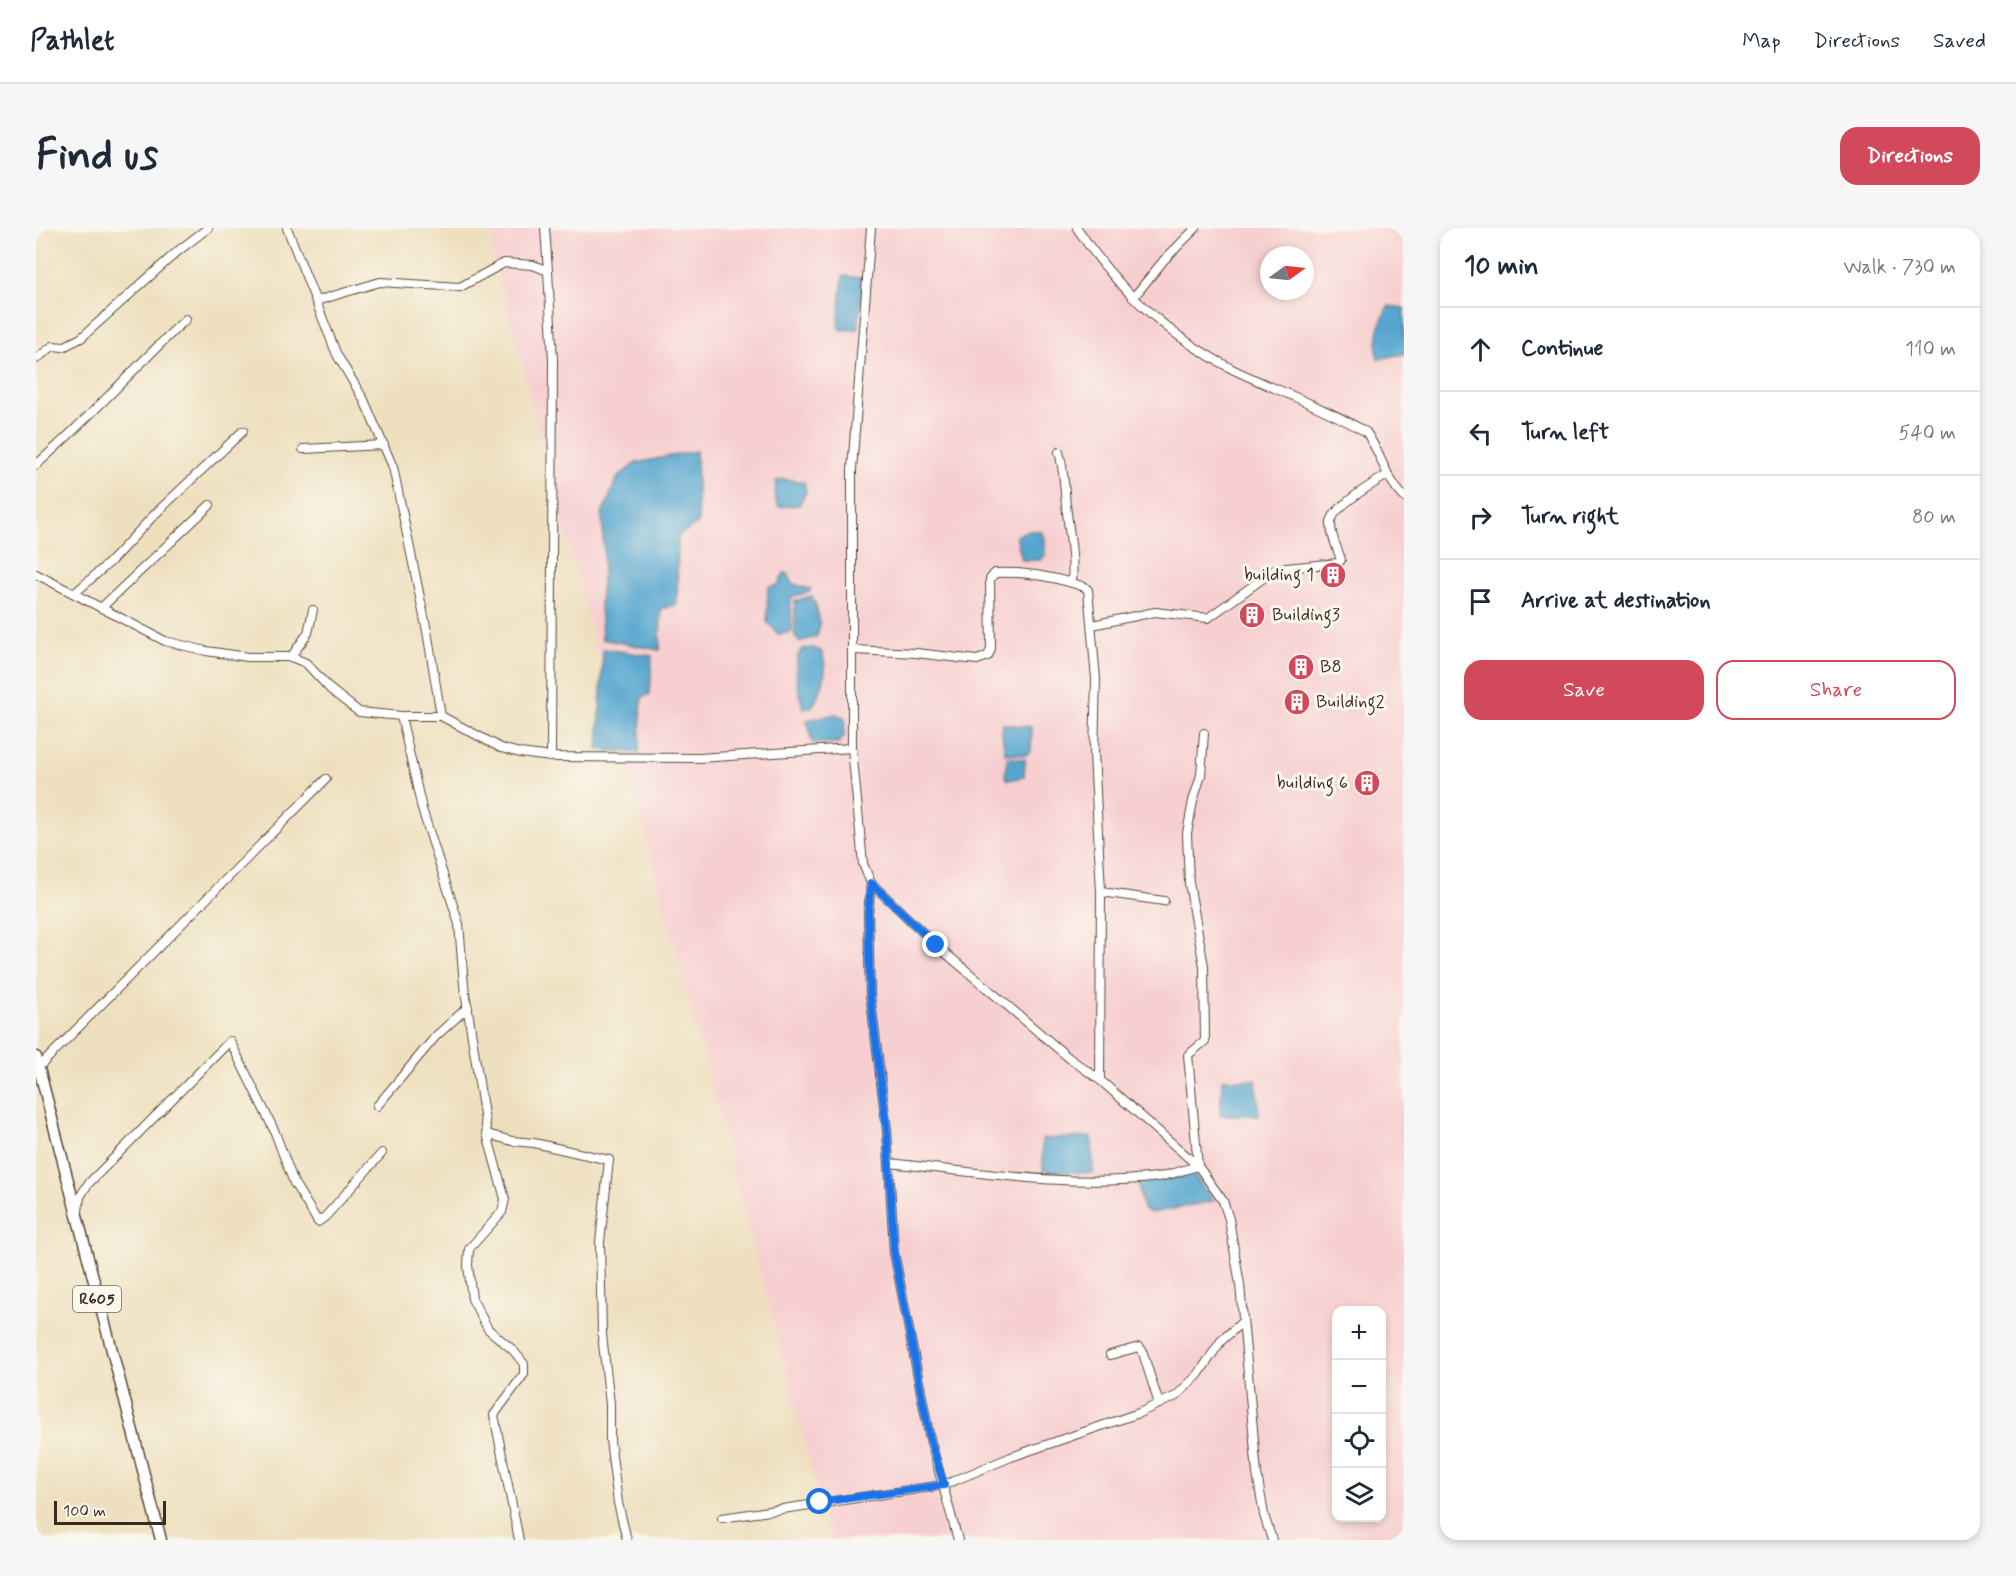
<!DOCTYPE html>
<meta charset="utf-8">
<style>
:root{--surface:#fff;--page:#f6f6f7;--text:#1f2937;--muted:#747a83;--line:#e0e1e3;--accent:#d1495b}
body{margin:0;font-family:Mynerve,sans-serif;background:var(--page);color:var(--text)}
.controls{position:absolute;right:18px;bottom:18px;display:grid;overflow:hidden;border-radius:12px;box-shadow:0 3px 9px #0003}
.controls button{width:54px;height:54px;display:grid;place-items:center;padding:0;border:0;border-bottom:2px solid var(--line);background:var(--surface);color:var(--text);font:30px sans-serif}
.compass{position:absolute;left:1224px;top:18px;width:54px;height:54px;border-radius:50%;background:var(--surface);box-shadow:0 3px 9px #0003;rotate:75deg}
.scale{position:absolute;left:18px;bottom:15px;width:112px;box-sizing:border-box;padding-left:6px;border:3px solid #3b2a1e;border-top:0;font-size:16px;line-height:21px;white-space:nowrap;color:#3b2a1e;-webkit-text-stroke:4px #fbf7ec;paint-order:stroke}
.stop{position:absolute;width:18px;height:18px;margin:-14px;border:4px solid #1a73e8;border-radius:50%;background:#fff}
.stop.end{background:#1a73e8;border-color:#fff;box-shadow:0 2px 6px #0008}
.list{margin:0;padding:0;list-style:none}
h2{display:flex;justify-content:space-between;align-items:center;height:78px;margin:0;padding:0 24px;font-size:26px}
h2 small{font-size:20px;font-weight:400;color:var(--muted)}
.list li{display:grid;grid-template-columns:39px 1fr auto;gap:18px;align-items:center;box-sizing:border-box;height:84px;padding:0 24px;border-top:2px solid var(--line)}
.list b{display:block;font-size:22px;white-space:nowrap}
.list em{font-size:20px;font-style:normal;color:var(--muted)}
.actions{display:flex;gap:12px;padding:18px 24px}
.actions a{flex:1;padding:14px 0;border:2px solid var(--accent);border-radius:18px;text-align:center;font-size:21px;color:var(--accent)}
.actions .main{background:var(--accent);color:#fff}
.icon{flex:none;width:33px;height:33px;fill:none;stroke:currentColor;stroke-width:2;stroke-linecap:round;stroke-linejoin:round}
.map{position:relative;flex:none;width:1368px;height:1312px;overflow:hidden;border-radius:18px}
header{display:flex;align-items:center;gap:36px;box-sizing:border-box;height:84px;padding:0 30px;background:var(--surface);border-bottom:2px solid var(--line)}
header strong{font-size:28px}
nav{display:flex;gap:33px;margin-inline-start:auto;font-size:21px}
.intro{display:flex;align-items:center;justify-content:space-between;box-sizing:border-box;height:144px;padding:0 36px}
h1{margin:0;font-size:42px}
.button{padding:15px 27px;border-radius:18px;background:var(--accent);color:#fff;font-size:21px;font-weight:700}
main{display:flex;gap:36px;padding:0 36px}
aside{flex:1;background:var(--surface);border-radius:18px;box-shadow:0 3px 9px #0003}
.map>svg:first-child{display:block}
.built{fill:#f7cfd0;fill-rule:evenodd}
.water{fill:#55a6cf;stroke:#486876;stroke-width:1.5}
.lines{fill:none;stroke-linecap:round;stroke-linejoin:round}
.minor-casing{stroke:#564536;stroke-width:10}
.major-casing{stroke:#564536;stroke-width:13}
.minor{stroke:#fff;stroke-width:8}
.major{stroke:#fff;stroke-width:10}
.route{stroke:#1a73e8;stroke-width:8}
.labels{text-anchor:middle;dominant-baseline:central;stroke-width:6;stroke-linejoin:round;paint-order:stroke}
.shield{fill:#fbf7ec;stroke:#75685c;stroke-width:1.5}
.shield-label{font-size:16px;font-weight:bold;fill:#3b2a1e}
.poi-label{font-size:18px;fill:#3b2a1e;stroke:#fbf7ec;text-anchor:start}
</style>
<header>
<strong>Pathlet</strong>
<nav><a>Map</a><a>Directions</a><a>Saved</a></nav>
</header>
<div class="intro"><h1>Find us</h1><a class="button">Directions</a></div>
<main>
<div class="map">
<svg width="1368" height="1312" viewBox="0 0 1368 1312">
<rect width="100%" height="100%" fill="#fbf7ec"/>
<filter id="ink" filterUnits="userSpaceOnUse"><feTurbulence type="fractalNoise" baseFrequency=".0167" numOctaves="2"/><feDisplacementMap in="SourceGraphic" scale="12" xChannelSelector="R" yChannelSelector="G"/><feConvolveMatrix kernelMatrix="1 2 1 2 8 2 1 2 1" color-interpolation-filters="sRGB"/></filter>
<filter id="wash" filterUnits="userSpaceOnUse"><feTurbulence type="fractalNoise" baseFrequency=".008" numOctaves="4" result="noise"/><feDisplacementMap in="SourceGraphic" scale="24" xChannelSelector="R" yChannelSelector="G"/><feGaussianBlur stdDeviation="1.35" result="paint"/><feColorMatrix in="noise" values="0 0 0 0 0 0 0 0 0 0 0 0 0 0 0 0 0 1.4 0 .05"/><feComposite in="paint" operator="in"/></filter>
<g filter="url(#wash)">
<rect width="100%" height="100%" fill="#eee0bf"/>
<path class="built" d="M462,0H1368V1312H794L454,16ZM1233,27H1269V63H1233ZM1300,1082H1346V1290H1300Z"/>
<g class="water">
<polygon points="807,48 827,50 822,101 805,102 802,98"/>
<path d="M1352,78L1368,80V126L1342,131C1339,113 1343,95 1352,78Z"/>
<polygon points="660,223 662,295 642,308 641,376 625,381 624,422 566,411 564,378 568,326 566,286 582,249 600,235"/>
<polygon points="747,251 768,254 770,264 763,277 743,279 739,271 740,253"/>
<polygon points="991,303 1004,303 1009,309 1009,328 1004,332 986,332 980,308"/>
<polygon points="748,345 752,346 757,356 775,361 774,364 755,369 756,404 742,406 731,394 732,359 742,357"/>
<path d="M776,368C781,379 787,398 780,409L763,414L759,409V373Z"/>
<path d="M777,420L785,423C794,440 786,465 775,480H767C763,463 754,435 766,421Z"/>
<polygon points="567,421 616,428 614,466 606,469 603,525 562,522"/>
<polygon points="800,486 809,491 808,509 803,515 776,515 771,492"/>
<polygon points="967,496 996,499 995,523 990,527 969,526 966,505"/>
<polygon points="971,530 989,531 988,549 972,552 969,549"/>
<polygon points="1186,851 1220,852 1223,887 1184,887"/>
<polygon points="1056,909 1057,945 1007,943 1006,911"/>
<polygon points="1157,946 1178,973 1115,985 1107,981 1102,956"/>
</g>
</g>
<g filter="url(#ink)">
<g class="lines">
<defs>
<g id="minor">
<polyline points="251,0 301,127 328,172 357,239 391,403 405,488"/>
<polyline points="509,0 512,43"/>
<path d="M1041,0C1080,60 1134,109 1198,142C1242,163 1288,179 1330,204C1345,225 1349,250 1368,269"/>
<polyline points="1097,70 1128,32 1160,0"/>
<polyline points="280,73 344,54 424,59 468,35 497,37 512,43 517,132 515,529"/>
<polyline points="0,131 17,118 27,119 45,110 142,23 172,0"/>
<polyline points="267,221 348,217"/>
<path d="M1023,224C1029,245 1028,264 1031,285C1034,309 1038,330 1036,354"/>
<path d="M0,237C53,191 99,139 150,91"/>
<polyline points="0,346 129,413 170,423 212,429 255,429 270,435 295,462 323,484 365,488 405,488 465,520 484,525 515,529 663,530 816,520 827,636 835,655 900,717 1033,830 1064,852 1162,938 1187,973 1193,991 1204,1057 1221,1246 1228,1287 1236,1312"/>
<polyline points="39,365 74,334 119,286 207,203"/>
<polyline points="65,380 174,277"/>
<path d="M1056,397L1119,384L1172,390L1240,341L1302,335L1305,332C1302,321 1294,307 1295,295C1295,280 1338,255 1351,247"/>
<path d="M818,422L880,425L941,432L952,428L955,421L954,351L959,345C991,343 1019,349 1049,359L1052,362L1060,451L1058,525L1065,664L1064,852"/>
<polyline points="255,429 272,405 277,382"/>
<polyline points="365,488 386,581 423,696 428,757 451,906 469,971 466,984 433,1021 432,1037 436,1071 452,1101 477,1122 488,1136 488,1146 458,1187 483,1312"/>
<polyline points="816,520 816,241 835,0"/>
<polyline points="835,655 832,685 834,766 851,902 858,1024 894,1211 922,1312"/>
<polyline points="1065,664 1128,673"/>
<polyline points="3,839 290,551"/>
<polyline points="341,878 400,808 432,779"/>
<polyline points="451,906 476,913 498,915 573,932 564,1014 566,1107 574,1176 574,1212 582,1275 591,1312"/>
<path d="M853,935C941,944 1033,960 1122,949C1135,947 1149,941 1162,938L1152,827L1169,813L1168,738L1153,655L1151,605L1157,573L1165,547L1168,505"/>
<polyline points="42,983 44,969 52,956 194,813 238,902 258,955 282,994 289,989 346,925"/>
<polyline points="1074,1127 1103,1119 1106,1122 1123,1176"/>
<polyline points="686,1290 908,1257 975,1229 1103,1185 1140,1168 1162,1147 1185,1113 1206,1094"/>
</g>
<polyline id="major" points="0,829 125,1312"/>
</defs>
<use href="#minor" class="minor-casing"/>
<use href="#major" class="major-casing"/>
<use href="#minor" class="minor"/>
<use href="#major" class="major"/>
</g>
</g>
<g class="lines" filter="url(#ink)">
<polyline class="route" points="784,1274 908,1257 894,1211 858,1024 851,903 834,766 832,685 835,655 900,717"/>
</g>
<defs>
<symbol id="building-disc" viewBox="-11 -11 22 22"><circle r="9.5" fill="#d1495b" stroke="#fbf7ec"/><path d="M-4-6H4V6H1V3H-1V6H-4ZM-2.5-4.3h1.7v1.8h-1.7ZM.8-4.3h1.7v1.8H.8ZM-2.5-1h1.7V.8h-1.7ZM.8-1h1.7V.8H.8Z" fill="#fff"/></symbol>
</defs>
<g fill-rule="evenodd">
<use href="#building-disc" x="1282" y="332" width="30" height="30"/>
<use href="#building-disc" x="1201" y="372" width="30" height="30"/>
<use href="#building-disc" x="1250" y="424" width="30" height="30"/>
<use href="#building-disc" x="1246" y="459" width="30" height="30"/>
<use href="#building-disc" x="1316" y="540" width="30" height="30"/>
</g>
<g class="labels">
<rect class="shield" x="37" y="1058" width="48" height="26" rx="4.5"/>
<g class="shield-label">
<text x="61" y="1071">R605</text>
</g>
<g class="poi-label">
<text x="1278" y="347" text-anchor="end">building 1</text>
<text x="1236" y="387">Building3</text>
<text x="1284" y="439">B8</text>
<text x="1280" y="474">Building2</text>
<text x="1312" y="555" text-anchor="end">building 6</text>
</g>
</g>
</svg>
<div class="controls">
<button>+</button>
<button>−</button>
<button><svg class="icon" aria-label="locate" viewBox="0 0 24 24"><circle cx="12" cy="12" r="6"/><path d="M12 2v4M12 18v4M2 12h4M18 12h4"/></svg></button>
<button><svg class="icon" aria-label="layers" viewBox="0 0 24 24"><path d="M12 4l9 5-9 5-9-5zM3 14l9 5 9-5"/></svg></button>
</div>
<svg class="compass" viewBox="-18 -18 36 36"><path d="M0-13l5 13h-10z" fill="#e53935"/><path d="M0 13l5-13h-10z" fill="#747a83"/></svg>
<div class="scale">100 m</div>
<div class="stop" style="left:784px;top:1274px"></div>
<div class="stop end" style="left:900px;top:717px"></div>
</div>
<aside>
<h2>10 min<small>Walk · 730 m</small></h2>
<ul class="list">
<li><svg class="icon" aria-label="ahead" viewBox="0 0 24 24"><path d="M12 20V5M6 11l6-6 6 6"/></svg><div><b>Continue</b></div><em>110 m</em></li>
<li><svg class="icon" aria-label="left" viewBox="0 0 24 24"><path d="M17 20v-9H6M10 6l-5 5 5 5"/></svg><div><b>Turn left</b></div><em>540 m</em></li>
<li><svg class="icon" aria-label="right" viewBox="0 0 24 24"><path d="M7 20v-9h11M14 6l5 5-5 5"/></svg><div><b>Turn right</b></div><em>80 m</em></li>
<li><svg class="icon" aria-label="arrive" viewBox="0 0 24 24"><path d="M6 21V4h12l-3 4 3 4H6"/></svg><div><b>Arrive at destination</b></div></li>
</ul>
<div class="actions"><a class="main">Save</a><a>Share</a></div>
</aside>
</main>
